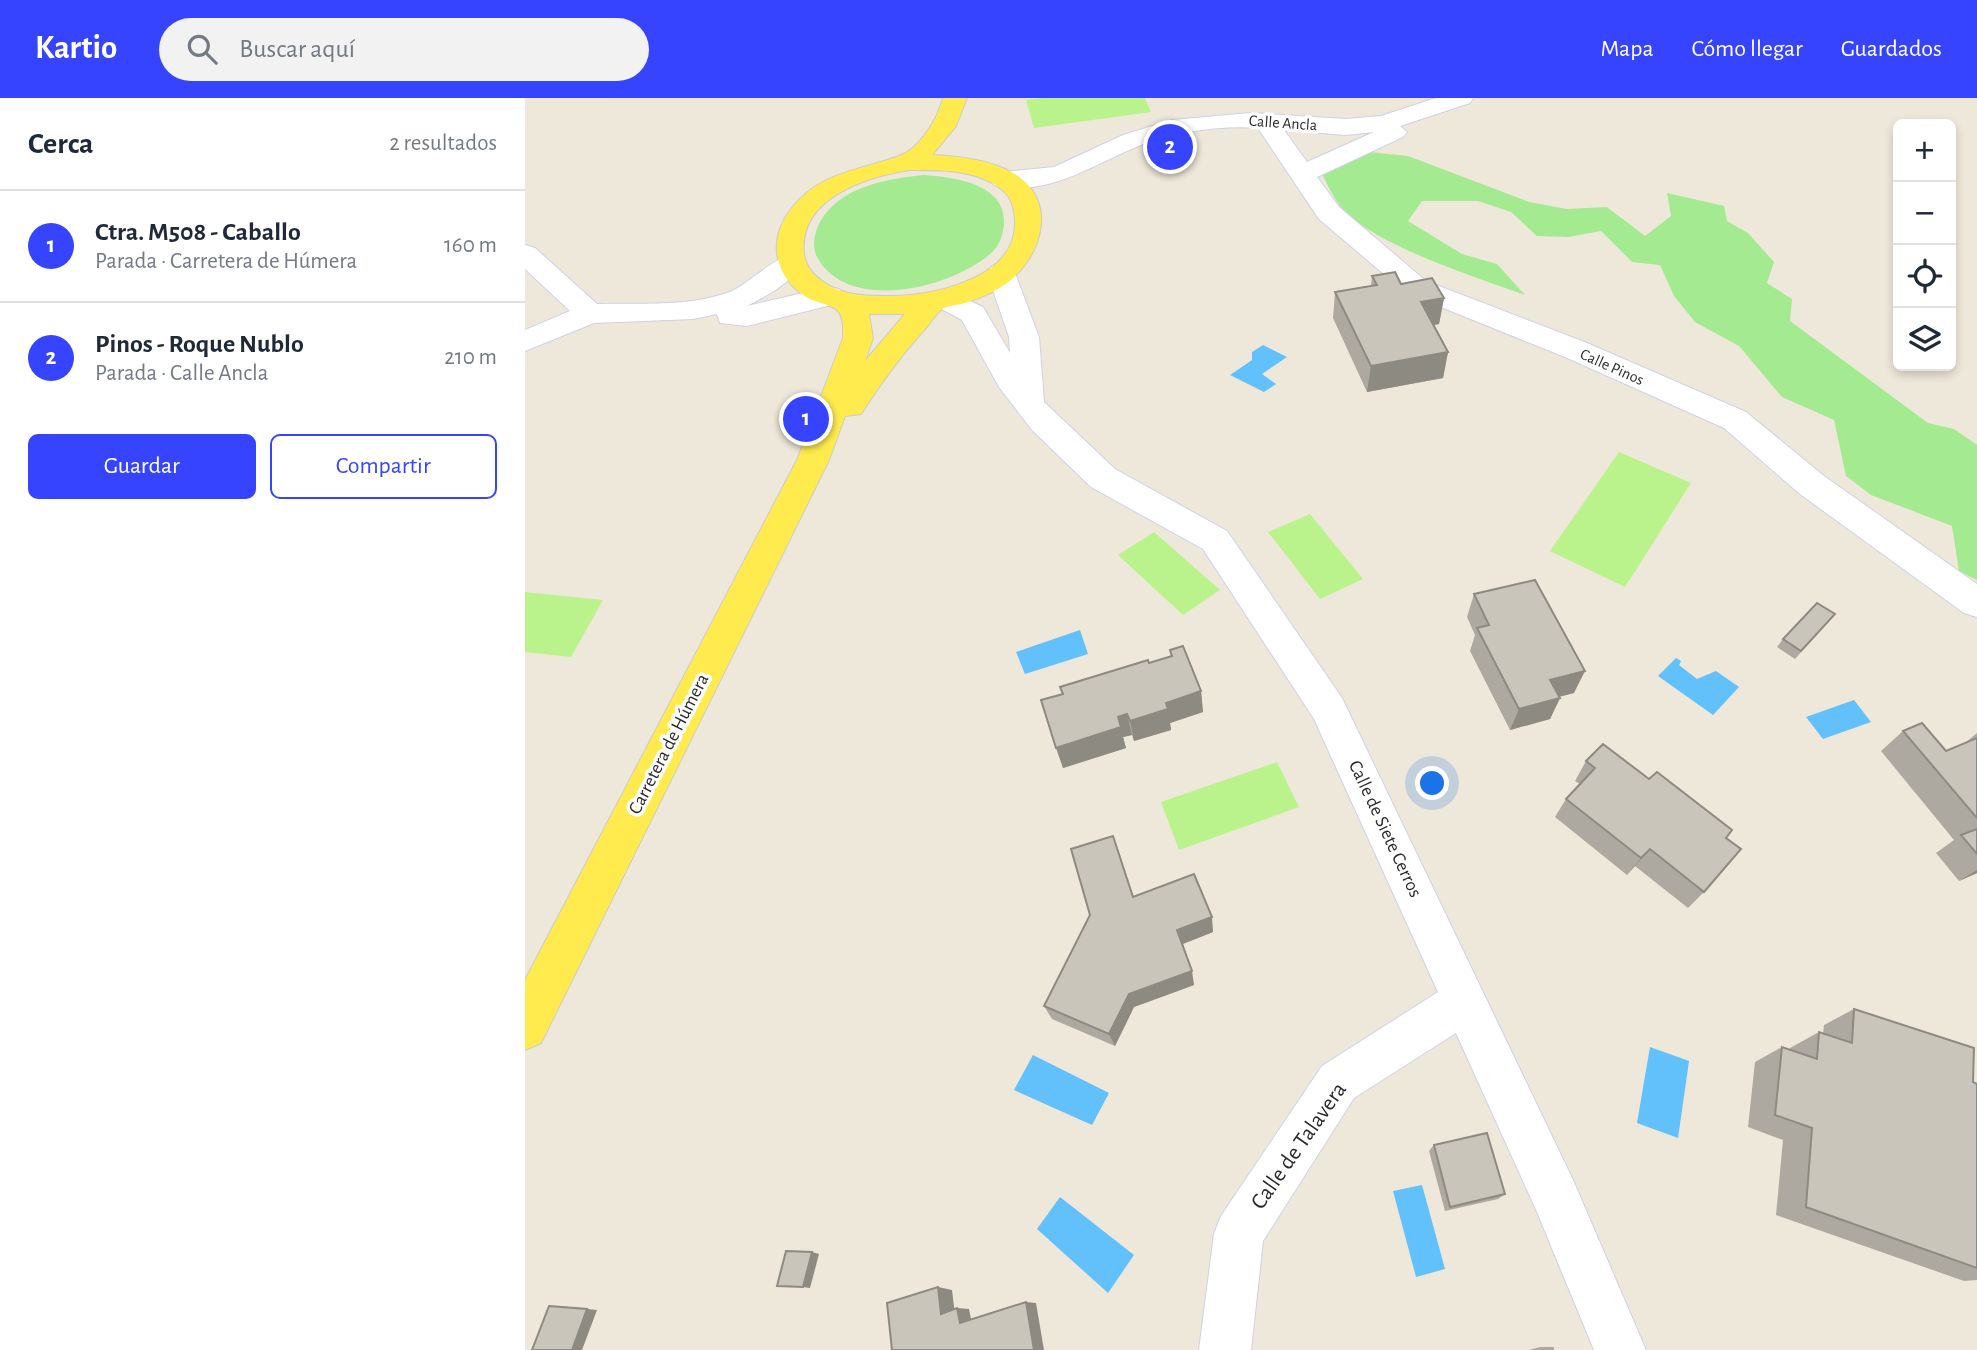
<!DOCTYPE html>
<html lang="es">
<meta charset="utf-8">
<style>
:root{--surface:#fff;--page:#f2f2f3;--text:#1f2937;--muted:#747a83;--line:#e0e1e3;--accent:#3643ff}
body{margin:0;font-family:"Alegreya Sans",sans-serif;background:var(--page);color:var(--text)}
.controls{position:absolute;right:21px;top:21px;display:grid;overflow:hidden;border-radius:10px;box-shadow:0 4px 10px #0003}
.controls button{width:63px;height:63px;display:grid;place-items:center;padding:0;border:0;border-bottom:2px solid var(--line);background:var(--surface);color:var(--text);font:35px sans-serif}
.you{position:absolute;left:908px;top:686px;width:24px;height:24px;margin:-18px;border:5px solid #fff;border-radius:50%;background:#1a73e8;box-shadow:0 0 0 10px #1a73e833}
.badge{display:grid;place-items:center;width:46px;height:46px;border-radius:50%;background:var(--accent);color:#fff;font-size:23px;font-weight:700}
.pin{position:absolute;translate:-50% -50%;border:4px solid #fff;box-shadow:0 2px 7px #0006}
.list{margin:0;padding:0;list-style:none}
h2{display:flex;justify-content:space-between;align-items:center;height:91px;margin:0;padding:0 28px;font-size:30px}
h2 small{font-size:23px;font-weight:400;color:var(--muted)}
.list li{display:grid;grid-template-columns:46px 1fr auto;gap:21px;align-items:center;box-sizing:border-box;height:112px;padding:0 28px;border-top:2px solid var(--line)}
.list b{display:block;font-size:26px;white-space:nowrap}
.list p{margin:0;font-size:23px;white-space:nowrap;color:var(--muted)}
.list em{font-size:23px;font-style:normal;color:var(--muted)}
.actions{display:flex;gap:14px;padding:21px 28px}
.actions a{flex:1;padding:16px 0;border:2px solid var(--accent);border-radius:10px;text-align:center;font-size:24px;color:var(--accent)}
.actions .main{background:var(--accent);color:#fff}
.icon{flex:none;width:38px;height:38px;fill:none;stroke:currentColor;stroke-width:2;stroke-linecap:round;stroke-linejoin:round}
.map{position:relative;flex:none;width:1452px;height:1252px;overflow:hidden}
header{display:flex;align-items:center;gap:42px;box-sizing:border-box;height:98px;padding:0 35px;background:var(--accent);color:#fff}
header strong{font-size:33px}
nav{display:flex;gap:38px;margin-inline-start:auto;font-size:24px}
.search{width:490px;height:63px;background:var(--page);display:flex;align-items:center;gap:18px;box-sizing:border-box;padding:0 24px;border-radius:38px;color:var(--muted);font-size:26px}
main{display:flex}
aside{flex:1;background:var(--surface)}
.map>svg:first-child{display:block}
.green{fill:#a4ea91}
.pitch{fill:#baf38b}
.water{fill:#62c0fb}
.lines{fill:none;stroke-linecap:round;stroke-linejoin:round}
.minor-casing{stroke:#cfd1e5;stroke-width:2}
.major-casing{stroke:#ccc;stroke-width:2}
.minor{fill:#fff;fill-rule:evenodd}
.major{fill:#ffeb4e;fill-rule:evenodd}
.wall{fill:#ada9a0}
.shaded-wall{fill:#8d8a82}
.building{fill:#c9c5ba;stroke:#8d8a82;stroke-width:2}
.labels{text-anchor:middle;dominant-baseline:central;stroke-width:7;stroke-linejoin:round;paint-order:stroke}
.far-street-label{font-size:16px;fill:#2a2a2a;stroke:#fff}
.street-label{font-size:19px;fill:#2a2a2a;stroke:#fff}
.near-street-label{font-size:23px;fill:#2a2a2a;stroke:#fff}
</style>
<header>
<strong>Kartio</strong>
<div class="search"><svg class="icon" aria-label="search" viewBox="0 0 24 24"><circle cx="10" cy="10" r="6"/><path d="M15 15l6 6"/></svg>Buscar aquí</div>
<nav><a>Mapa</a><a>Cómo llegar</a><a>Guardados</a></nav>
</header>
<main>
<aside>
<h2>Cerca<small>2 resultados</small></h2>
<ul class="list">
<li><span class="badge">1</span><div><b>Ctra. M508 - Caballo</b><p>Parada · Carretera de Húmera</p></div><em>160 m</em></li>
<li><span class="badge">2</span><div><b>Pinos - Roque Nublo</b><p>Parada · Calle Ancla</p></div><em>210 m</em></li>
</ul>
<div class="actions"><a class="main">Guardar</a><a>Compartir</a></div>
</aside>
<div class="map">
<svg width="1452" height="1252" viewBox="0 0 1452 1252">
<rect width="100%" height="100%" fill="#eee8da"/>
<g class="green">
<path d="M844,54L883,58L1004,104L1042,111L1082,109L1120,138L1146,118L1142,95L1199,108L1202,123L1223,135L1249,164L1242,185L1267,201L1265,223L1403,325L1429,331L1452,347V482L1434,473L1427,428L1346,397L1321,378L1309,322L1257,299L1214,248L1170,224L1149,198L1135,167L1107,164L1076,133L1043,139L1012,138L986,114L953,103H897L883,123L937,156L972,166L1000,197C953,180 846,146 816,109C808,99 803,87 797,76Z"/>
<path d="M399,77C427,79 479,85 479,123C479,135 475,148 465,156C426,190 323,216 292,159C287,149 289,138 293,128C311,89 361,81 399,77Z"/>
</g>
<g class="pitch">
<polygon points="517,0 620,0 626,14 509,30 501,2"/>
<polygon points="1094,354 1166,385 1100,489 1025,453"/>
<polygon points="785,416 838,481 795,501 743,434"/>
<polygon points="629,434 695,492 658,517 593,457"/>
<polygon points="0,494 78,502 46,559 0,554"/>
<polygon points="752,664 774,709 654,752 636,704"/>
</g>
<g class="water">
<polygon points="738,247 762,259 737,276 751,286 739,294 705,277 727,262 727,254"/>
<polygon points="555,532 563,556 500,576 491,554"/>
<polygon points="1151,560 1156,563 1154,567 1172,581 1191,573 1214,589 1188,617 1133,578"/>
<polygon points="1329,602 1346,624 1298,641 1281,619"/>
<polygon points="1125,949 1164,963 1153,1040 1112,1025"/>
<polygon points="508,957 584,995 567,1027 489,992"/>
<polygon points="897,1087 920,1171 891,1179 868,1093"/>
<polygon points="535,1099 609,1157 583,1195 512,1131"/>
</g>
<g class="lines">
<defs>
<g id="minor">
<path d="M911,0H948L945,5L875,28L882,34L878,39L792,79L814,109L901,183L1062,245L1221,314L1299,378L1452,486V519L1439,515L1275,396L1199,330L1040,259L881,195L794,121L733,30C696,27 650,34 616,47C568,66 523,100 469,87L465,81L469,75L529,69L598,37L647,22L725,15L821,21L856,18ZM759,32L821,37L849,34L782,64Z"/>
<path d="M0,147L10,150L72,206C114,205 162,209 202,195C227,186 252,152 276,158L280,164C266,185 243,197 222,208L304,189L314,191L318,198L314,205L222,228L195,225L192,216L168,221L69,225L0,253V232L45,213L0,171Z"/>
<polygon points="476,166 486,169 490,175 514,239 519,304 590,371 702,433 817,600 1048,1082 1121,1252 1069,1252 1012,1114 931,935 829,1000 738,1143 726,1252 674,1252 689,1136 696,1118 797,968 913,894 789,621 678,451 566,389 507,332 474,289 437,222 411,208 407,201 411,194 421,192 458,209 485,255 484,239 462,175 466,169"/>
</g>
<path id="major" d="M418,0H442L431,28L407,57C434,58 466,62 490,76C531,102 519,152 487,181C474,192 456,200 440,205C433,207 425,207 419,210C412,214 406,224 401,230C376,257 356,285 336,316L320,318L304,362L16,945L0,952V882L272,362L318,240C318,231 319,222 314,214C309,207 293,205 285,201C250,182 241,143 266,111C294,74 333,73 374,58C395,51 413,20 418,0ZM384,72C413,72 447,71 472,88C486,97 489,107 490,123C492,179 414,196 372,198C351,198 328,199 309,190C295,183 281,173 279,156C273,100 341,79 384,72ZM344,216H380L340,263L348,240Z"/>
</defs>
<use href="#minor" class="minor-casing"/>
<use href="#major" class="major-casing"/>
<use href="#minor" class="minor"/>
<use href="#major" class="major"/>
</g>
<g class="wall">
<polygon points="847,178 876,186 919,200 914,226 909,227 923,254 918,280 842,294 808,220 810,194 846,188"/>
<polygon points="949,496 1049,595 1034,599 1035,600 1025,621 985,632 945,553 950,537 942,519"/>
<polygon points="1310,516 1270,561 1252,549 1258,541"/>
<polygon points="645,552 676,593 678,614 645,625 646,632 609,643 607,637 598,639 601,650 538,670 537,596 535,589 646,559"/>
<polygon points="1378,633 1421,653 1440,645 1452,635 1452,775 1434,783 1411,755 1429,742 1356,653"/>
<polygon points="1061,663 1201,740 1179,794 1163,810 1110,768 1102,777 1030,719 1041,701 1055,686 1050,683"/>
<polygon points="608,799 688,834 658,846 669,887 609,909 590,948 527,921 519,908"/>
<polygon points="1329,911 1452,986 1452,1182 1439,1183 1251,1117 1258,1042 1223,1029 1230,964 1257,949 1265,952 1265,950 1294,934 1298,936 1299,927"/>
<polygon points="909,1047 980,1096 973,1101 920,1113 904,1053"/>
<polygon points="1015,1249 1029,1249 1029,1252 1004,1252"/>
</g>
<g class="shaded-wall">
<polygon points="919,200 914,226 892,230 896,204"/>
<polygon points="923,254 918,280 842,294 846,268"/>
<polygon points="1060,573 1049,595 1016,603 1025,582"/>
<polygon points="676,593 678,614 645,625 646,632 609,643 605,623 641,605"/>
<polygon points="1035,600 1025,621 985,632 994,611"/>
<polygon points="602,616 607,637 598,639 601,650 538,670 531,650 593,619"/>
<polygon points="1125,751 1110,768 1102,777 1116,760"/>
<polygon points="1452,772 1452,775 1434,783"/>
<polygon points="687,819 688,834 655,847 652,832"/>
<polygon points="667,873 669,887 609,909 590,948 584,936 604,896"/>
<polygon points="287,1154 294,1156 285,1190 278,1189"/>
<polygon points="413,1189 427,1192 430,1217 416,1216"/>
<polygon points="501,1204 511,1205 519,1252 509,1252"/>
<polygon points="432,1210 444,1211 447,1226 435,1225"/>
<polygon points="62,1211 72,1212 57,1252 47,1252"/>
</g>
<g class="building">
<polygon points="870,174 876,186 907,180 919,200 896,204 923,254 846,268 810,194 852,187 847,178"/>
<polygon points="1010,482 1060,573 1025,582 1035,600 994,611 952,530 964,527 949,496"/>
<polygon points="1292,505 1310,516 1276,553 1258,541"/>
<polygon points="658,548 676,593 641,605 643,611 605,623 602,616 593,619 596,629 531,650 516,602 538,596 535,589 623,562 624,565 647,558 645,552"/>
<polygon points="1397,625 1421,653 1452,640 1452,720 1378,633"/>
<polygon points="1078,646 1124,681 1132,674 1207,732 1201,740 1216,751 1179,794 1125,751 1116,760 1041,701 1070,670 1061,663"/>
<polygon points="1452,731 1452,756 1436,737"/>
<polygon points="588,738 608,799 669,776 687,819 652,832 667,873 604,896 584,936 519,908 565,817 546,751"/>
<polygon points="1329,911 1449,950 1448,984 1452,986 1452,1170 1281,1109 1287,1030 1250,1017 1257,949 1292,961 1294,934 1327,945"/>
<polygon points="962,1035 980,1096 925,1109 909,1047"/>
<polygon points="261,1153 287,1154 278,1189 252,1188"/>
<polygon points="413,1189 416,1216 432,1210 435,1225 501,1204 509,1252 367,1252 362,1205"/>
<polygon points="24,1208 62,1211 47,1252 7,1252"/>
</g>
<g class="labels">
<g class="far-street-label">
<text transform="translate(758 25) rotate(4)">Calle Ancla</text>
<text transform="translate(1087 269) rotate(24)">Calle Pinos</text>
</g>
<g class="street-label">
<text transform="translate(144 646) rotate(-63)">Carretera de Húmera</text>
<text transform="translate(860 731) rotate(65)">Calle de Siete Cerros</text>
</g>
<g class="near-street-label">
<text transform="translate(774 1048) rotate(-55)">Calle de Talavera</text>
</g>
</g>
</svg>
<div class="controls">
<button>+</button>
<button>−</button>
<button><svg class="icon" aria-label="locate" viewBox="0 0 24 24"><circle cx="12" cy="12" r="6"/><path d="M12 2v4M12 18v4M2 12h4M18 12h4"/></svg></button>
<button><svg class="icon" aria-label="layers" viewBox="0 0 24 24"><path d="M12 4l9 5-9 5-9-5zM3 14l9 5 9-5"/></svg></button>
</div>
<div class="you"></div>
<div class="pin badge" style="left:281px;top:321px">1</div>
<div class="pin badge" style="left:645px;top:49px">2</div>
</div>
</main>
